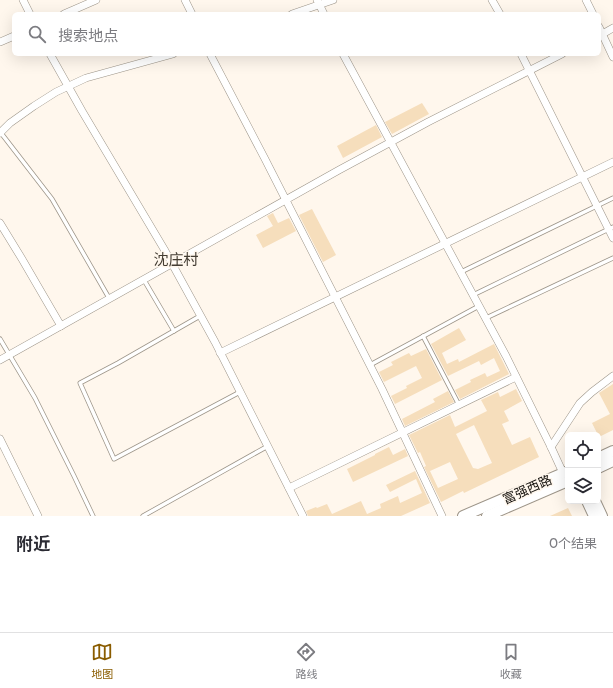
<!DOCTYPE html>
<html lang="zh">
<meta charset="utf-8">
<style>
:root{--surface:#fff;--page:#f2f2f3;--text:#2b2b33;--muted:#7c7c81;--line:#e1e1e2;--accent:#8a5c00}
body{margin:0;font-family:Cabin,"Noto Sans SC",sans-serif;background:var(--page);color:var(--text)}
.controls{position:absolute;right:12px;bottom:12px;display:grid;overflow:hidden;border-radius:6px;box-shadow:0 4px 16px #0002}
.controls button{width:36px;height:36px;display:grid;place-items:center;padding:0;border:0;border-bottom:1px solid var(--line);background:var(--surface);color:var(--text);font:20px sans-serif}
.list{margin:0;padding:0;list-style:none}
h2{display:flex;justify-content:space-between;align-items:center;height:52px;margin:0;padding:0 16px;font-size:17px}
h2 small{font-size:13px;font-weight:400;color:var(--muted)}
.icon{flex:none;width:22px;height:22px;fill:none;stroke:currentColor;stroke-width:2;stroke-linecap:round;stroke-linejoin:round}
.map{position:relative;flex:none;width:613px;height:516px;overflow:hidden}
.search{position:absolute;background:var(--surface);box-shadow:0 4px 16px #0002;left:12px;right:12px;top:12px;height:44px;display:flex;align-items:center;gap:10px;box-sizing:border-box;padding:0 14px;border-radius:6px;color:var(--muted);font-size:15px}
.sheet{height:116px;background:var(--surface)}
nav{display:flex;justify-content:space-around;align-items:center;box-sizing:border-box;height:56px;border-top:1px solid var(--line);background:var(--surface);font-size:11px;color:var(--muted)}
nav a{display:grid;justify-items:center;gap:2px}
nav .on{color:var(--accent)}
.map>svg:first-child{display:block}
.building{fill:#f6debc;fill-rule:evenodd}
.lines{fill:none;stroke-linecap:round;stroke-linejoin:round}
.lane-casing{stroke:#9d9589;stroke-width:5}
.street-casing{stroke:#9d9589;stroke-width:8}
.secondary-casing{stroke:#9d9589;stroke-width:12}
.lane{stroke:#fff;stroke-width:3.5}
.street{stroke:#fff;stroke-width:7}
.secondary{stroke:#fff;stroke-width:10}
.labels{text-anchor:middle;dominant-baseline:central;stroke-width:3;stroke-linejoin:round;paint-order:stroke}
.street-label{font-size:13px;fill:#120f0b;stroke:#fff7ed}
.quarter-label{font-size:15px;fill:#443d33;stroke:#fff7ed}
</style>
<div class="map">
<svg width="613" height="516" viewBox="0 0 613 516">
<rect width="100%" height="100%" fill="#fff7ed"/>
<g class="building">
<polygon points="422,103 429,114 392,134 385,122"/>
<polygon points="376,125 382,137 343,158 337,146"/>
<polygon points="312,209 336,255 323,262 299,215"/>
<polygon points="273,213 278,223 289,218 296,231 263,248 256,235 273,226 267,216"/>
<polygon points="459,328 466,340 442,353 447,364 458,359 459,362 494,344 509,374 460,399 455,390 471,382 470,380 485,373 487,377 500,371 494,358 481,365 479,361 448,376 431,344"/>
<polygon points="426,349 442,380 395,404 391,396 407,388 406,386 422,378 416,366 384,382 379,372 393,365 391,362 409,353 411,356"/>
<polygon points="613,384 613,430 599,437 592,423 610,414 599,393"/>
<path d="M516,389L522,401L504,411L509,421L502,424L512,445L530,437L539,457L464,493L463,491L441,502L424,467L426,466L420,452L418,453L409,435L450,415L455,427L487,411L481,400L498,392L500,397ZM474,425L492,463L478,469L473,468L456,434ZM450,462L458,479L438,488L430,471Z"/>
<polygon points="448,391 454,402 405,426 402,419 435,402 433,399"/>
<polygon points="389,447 393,455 405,449 408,456 353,482 347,469 375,455 375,454"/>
<polygon points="415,471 430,503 401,516 308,516 306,511 316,507 317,508 327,504 332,514 361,501 367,514 381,508 380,504 398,496 400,503 422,493 416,479 390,492 386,485"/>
<polygon points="568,508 572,516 550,516"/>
</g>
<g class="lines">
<defs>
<g id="lane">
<polyline points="1,133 52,199 109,298"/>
<polyline points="461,272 613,198"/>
<polyline points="144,280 174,331"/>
<polyline points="473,295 613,227"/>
<polyline points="200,316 118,363 80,383 114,459 240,392"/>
<polyline points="486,318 613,258"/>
<polyline points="423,336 459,405"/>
<polyline points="0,339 35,398 74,476 93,516"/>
<polyline points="370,365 479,306"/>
<polyline points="143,516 268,446"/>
</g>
<g id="street">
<polyline points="23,0 30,14"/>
<polyline points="185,0 192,14"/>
<polyline points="317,0 324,14"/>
<polyline points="492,0 500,14"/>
<polyline points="586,0 593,14"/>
<polyline points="64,14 96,0"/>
<polyline points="292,14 333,0"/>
<polyline points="599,27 613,57"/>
<polyline points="599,36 613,28"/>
<polyline points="0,42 14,36"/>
<polyline points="50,54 82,111 164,249 215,342 303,516"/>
<polyline points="210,54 265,159 382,389 442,516"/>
<polyline points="343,54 506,356 551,447 563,473"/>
<polyline points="521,54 613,238"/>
<polyline points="0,133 10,123 34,106 56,92 86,78 173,54"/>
<polyline points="0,223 22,259 61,326"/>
<polyline points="220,353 613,162"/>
<polyline points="0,360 339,170 428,122 562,54"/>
<polyline points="0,439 38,516"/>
<polyline points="551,447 580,403 592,392 613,376"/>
<polyline points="289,488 516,377"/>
</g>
<g id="secondary">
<polyline points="598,458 613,451"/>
<polyline points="598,468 613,461"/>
<polyline points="587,501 594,516"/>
<polyline points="595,501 602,516"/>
<polyline points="463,516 568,471"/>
<polyline points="487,516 568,481"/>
</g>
</defs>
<use href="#lane" class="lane-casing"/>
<use href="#street" class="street-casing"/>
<use href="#secondary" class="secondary-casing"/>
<use href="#lane" class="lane"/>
<use href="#street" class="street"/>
<use href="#secondary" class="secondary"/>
</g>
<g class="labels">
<g class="street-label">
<text transform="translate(527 489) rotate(-24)">富强西路</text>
</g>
<g class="quarter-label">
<text x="176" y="260">沈庄村</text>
</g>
</g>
</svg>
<div class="controls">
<button><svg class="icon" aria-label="locate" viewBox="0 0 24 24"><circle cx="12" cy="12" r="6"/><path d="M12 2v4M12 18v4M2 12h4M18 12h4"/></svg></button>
<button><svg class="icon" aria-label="layers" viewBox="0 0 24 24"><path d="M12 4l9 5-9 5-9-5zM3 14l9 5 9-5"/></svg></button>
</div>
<div class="search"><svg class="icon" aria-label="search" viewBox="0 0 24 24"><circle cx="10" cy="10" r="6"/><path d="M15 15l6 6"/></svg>搜索地点</div>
</div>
<section class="sheet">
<h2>附近<small>0个结果</small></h2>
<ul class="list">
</ul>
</section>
<nav>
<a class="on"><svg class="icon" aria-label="map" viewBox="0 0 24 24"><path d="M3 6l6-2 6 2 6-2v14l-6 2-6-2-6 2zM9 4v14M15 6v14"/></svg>地图</a>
<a><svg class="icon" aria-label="directions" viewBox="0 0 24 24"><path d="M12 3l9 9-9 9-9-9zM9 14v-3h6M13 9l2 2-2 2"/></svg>路线</a>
<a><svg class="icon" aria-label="saved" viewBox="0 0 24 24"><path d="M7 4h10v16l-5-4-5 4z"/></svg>收藏</a>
</nav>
